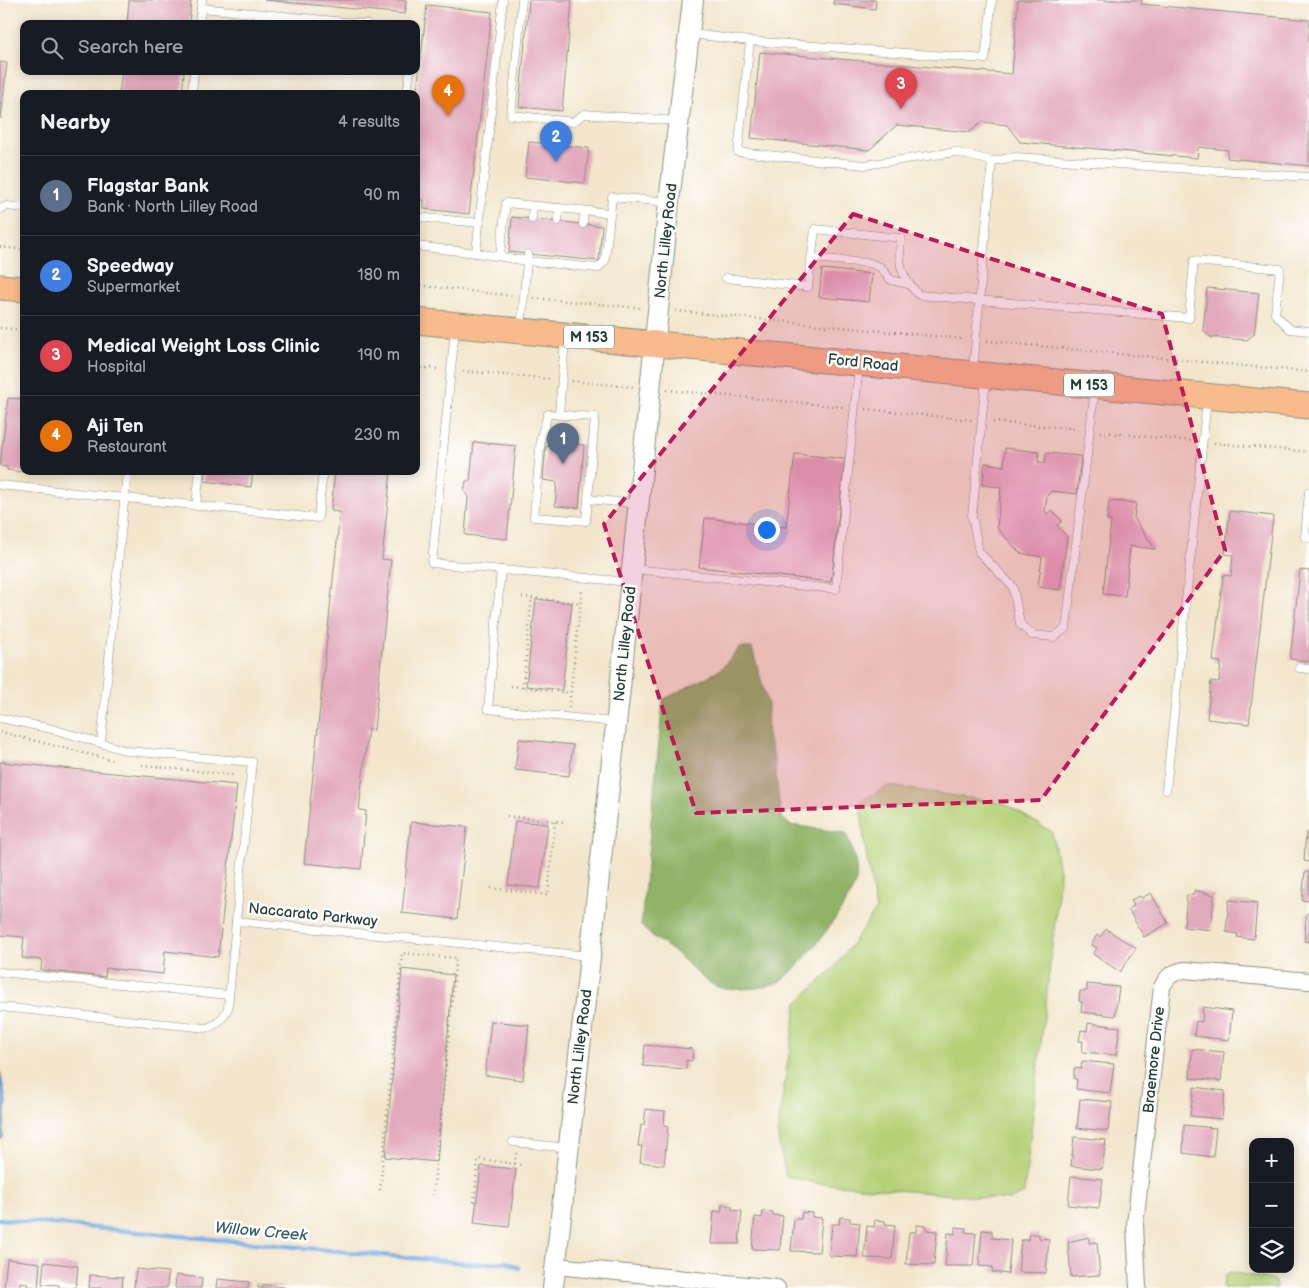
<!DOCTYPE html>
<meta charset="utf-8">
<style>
:root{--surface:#171b24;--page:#20242c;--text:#f1f3f6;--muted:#9ea1a6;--line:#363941;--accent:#c8321e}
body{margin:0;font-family:"Balsamiq Sans",sans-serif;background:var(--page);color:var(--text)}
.controls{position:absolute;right:15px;bottom:15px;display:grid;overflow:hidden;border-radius:10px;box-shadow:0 2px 12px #0003}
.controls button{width:45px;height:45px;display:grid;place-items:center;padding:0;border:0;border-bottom:1px solid var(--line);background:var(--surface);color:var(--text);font:25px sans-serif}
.you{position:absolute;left:766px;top:529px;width:18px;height:18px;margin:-12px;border:4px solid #fff;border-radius:50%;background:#1a73e8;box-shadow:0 0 0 8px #1a73e833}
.badge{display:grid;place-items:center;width:32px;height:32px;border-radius:50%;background:var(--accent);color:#fff;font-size:16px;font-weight:700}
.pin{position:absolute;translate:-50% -41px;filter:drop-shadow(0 1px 2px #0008)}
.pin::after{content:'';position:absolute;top:26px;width:18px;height:15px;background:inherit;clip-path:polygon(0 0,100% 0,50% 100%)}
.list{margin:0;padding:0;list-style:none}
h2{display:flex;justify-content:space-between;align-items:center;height:65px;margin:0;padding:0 20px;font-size:21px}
h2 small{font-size:16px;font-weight:400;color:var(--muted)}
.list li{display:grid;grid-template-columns:32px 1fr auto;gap:15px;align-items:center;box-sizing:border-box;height:80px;padding:0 20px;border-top:1px solid var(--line)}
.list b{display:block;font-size:19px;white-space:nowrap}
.list p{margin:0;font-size:16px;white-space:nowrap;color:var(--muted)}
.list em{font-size:16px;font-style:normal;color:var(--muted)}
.icon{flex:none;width:28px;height:28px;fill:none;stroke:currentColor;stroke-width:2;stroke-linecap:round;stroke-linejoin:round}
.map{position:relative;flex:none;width:1309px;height:1288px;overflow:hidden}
.search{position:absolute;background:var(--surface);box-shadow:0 2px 12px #0003;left:20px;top:20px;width:400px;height:55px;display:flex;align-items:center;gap:12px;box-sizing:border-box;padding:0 18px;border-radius:10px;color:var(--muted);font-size:19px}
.panel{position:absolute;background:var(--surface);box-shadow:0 2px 12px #0003;left:20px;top:90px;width:400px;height:385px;border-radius:10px}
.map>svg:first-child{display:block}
.green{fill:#b5d177;stroke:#6a8756}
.forest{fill:#90b368;stroke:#58784e}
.water{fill:#75ace4;stroke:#4a748c}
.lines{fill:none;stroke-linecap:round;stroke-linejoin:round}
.stream{stroke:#75ace4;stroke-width:4.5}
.building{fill:#e3aabe}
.service-casing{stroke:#899280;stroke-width:9}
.minor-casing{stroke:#899280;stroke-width:18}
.tertiary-casing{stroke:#899280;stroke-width:22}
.primary-casing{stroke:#899280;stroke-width:27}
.path{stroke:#899280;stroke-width:2.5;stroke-dasharray:1 4;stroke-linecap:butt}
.service{stroke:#fff;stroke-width:8}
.minor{stroke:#fff;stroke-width:16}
.tertiary{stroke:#fff;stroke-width:20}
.primary{stroke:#fabb8c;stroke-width:25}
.marked{fill:#c2185b;fill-opacity:0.2;stroke:#c2185b;stroke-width:4;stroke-dasharray:10 6;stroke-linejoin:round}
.labels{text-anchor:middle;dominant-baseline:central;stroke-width:5;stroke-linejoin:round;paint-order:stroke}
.shield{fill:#fff;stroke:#627771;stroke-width:1}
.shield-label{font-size:14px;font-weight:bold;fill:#1f3d34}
.street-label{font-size:15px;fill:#1f3d34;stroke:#fff}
.water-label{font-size:16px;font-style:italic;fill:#395e69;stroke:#fff}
</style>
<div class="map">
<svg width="1309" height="1288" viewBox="0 0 1309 1288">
<rect width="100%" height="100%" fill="#fff"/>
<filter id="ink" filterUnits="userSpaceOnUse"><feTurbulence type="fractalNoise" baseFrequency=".02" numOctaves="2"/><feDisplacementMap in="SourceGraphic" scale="10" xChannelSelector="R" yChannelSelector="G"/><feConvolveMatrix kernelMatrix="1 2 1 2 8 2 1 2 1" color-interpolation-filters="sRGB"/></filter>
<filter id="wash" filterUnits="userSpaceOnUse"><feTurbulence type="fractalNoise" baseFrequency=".0096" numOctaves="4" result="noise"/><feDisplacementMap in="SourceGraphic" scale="20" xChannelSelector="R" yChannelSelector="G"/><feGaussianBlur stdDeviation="1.12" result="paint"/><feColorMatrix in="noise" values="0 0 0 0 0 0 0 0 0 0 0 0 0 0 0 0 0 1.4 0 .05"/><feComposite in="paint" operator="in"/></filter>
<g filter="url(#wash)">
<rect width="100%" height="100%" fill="#f3e6cc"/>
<g class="green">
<polygon points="889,786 1003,803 1052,832 1060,876 1024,1193 1010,1200 816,1183 786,1176 777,1133 797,1003 836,966 876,910 865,847 860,801"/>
<polygon points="1230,1272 1274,1280 1277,1288 1223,1288 1225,1276"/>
</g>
<path class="forest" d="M739,648H752L768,705L767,737L773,752L781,817L790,825L846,833C851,846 859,867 856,881C852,901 794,978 775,984C765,988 736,990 726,989C708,987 695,970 683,959C670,947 654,939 641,926L663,700L720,670Z"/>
<polygon class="water" points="0,1070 6,1101 3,1138 0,1140"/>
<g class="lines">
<polyline class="stream" points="0,1219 476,1264 507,1262 519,1268"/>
</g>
<g id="blocks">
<g class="building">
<polygon points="129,0 191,0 189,24 127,24"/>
<polygon points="264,0 406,0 405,14"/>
<polygon points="529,0 572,0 562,111 519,107"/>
<polygon points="834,0 876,0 875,9 833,4"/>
<polygon points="1018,0 1142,0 1141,4 1309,20 1309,166 1227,158 1228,150 1198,147 1197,158 1020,142 1007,125 982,122 970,132 897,125 869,150 751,138 760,52 1012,74"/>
<polygon points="427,5 492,12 469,214 424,209 424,200 416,200 416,99"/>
<polygon points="0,62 7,63 1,118 0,118"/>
<polygon points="122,71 184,71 182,94 119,94"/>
<polygon points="529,142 589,148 585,183 525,177"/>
<polygon points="512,217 602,226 599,261 509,252"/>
<polygon points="822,269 872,274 869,302 819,297"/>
<polygon points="1207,288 1259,293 1254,334 1247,340 1210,337 1203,330"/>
<polygon points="8,398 24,399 24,472 7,470 7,467 0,466"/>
<polygon points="474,442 516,446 507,539 465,535 468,497 464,491 466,481 470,481"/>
<polygon points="563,443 584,445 579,508 555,506 557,482 543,480 546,446 562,448"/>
<polygon points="1005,448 1039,452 1038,462 1045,463 1046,453 1081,456 1077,494 1051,491 1047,496 1045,511 1047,514 1052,510 1062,521 1057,525 1067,537 1060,590 1038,587 1042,557 1020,553 997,528 1001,487 982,485 985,463 1004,466"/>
<polygon points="795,454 845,459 831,582 699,567 705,518 786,527"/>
<polygon points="205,471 253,471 251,487 204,481"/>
<polygon points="335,471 391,471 382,559 391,560 374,730 368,729 359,810 366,811 361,869 304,863 340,512 331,511"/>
<polygon points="1109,501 1136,503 1134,518 1155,549 1130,546 1125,596 1103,594 1111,521 1107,520"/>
<polygon points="1230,511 1273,516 1249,724 1207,719 1211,681 1219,682 1221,662 1213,661 1223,575 1231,576 1233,555 1225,554"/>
<polygon points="1300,570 1309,571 1309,662 1290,659"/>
<polygon points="536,599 572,603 562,690 526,686"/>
<polygon points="519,739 573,745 569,776 515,770"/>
<polygon points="0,762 237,785 218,957 165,951 163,974 106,968 105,977 41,970 42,960 22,958 24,937 0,935"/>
<polygon points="515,821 548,824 540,888 508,885"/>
<polygon points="411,822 467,827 457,919 402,913"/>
<polygon points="1306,833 1309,833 1309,862 1304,861"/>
<polygon points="1305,872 1309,872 1309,901 1302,900"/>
<polygon points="1194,890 1214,895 1211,930 1184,927 1187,895 1194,895"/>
<polygon points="1151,893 1168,923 1144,937 1128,909 1134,906 1131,900 1140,896 1142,898"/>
<polygon points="1229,900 1257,903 1254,939 1237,937 1238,934 1226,932"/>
<polygon points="1307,913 1309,913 1309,942 1304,941"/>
<polygon points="1106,929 1136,948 1120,972 1093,954 1097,948 1091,945 1097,935 1100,937"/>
<polygon points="402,969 453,975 437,1162 385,1157"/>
<polygon points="1087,984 1119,987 1115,1016 1081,1012 1082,1002 1079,1001 1080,991 1087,991"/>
<polygon points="1203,1007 1232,1011 1229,1040 1194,1036 1196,1021 1202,1022"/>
<polygon points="491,1021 529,1025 523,1080 485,1075"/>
<polygon points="1088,1023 1120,1027 1116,1055 1082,1052 1083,1041 1079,1041 1081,1030 1087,1031"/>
<polygon points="645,1045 693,1049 692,1061 686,1060 686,1069 643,1066"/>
<polygon points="1192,1049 1224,1052 1221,1081 1190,1078"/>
<polygon points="1082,1061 1114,1064 1110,1093 1076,1089 1077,1079 1074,1079 1074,1068 1081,1069"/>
<polygon points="1194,1087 1225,1091 1222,1119 1190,1116"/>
<polygon points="1080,1099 1112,1102 1108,1131 1077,1128"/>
<polygon points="646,1109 665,1111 664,1126 668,1127 664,1165 640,1162 642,1146 638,1146 641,1125 644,1125"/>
<polygon points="1184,1125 1216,1128 1213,1157 1183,1153"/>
<polygon points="1074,1137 1106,1140 1102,1169 1071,1166"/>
<polygon points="481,1166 516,1169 509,1227 474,1223"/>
<polygon points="1071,1176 1103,1179 1099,1208 1068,1205"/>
<polygon points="722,1205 732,1206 732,1210 742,1211 739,1244 711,1244 714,1211 721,1212"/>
<polygon points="763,1211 773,1212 773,1215 783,1216 780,1250 752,1249 755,1217 762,1218"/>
<polygon points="802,1212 812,1213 812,1217 822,1218 819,1252 791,1251 794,1219 801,1219"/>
<polygon points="840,1217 850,1218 850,1222 860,1223 857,1257 829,1256 832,1224 839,1224"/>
<polygon points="875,1220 885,1221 885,1224 895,1225 892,1259 864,1258 867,1226 874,1227"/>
<polygon points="917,1225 927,1226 927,1230 937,1231 934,1265 906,1264 909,1232 916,1232"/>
<polygon points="955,1227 966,1228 965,1232 976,1233 973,1266 945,1266 948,1233 955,1234"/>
<polygon points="982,1230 992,1231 992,1238 1011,1240 1008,1274 992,1272 993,1267 979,1266"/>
<polygon points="1029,1234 1039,1234 1039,1238 1049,1239 1046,1273 1018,1272 1021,1240 1028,1240"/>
<polygon points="1089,1237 1089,1243 1097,1242 1100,1275 1071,1277 1068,1242"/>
<polygon points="7,1259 40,1263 38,1287 27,1286 27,1283 20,1282 20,1288 4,1288"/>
<polygon points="44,1262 78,1266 76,1288 59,1288 59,1285 42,1284"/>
<polygon points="136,1269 168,1272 167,1288 134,1288"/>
<polygon points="90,1275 123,1277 122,1288 89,1288"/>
<polygon points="176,1275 202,1278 201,1288 175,1288"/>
<polygon points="217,1279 249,1282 248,1288 216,1288"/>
<polygon points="258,1284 284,1287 284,1288 258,1288"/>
</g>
</g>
</g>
<g filter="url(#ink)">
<use href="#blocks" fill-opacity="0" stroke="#899280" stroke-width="1"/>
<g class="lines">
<defs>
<g id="service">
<polyline points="522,0 511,115 573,122 584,114 677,121"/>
<polyline points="201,8 366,24"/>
<polyline points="199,24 202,0"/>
<polyline points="691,34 750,41 738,152 864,165 955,152 992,161"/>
<polyline points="750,41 985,59 992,0"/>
<polyline points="192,94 194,71"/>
<polyline points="407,94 410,71"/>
<polyline points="0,209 7,206 24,208"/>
<polyline points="416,217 480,223"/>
<polyline points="532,219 533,206"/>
<polyline points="558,221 559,208"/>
<polyline points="583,224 584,211"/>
<polyline points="416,246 476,253 503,0"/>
<polyline points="476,253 527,261 528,254"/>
<polyline points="500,256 506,203 610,213"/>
<polyline points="811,258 869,263 880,267 891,280 908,284"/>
<path d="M726,278L808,287L815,229L901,238C898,264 900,276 919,295L1189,318L1194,261L1280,269L1275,314L1290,329L1309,331"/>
<polyline points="455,329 432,563 501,570"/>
<polyline points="521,329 527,261 598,268 605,261 612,197 668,202"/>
<polyline points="973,370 992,161 1016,157 1309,177"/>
<polyline points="986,379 972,516 979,552 1013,587 1020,624 1032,635 1054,637 1066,628 1095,388"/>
<polyline points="559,414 565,339"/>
<polyline points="0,485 318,518 323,471"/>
<polyline points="1309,492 1305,537 1309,538"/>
<polyline points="588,499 586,521 534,517 541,437 548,414 595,417 588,499 637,504"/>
<polyline points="196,506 200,471"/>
<polyline points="633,569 836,589 859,366"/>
<polyline points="1299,668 1309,669"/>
<polyline points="0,718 52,729 128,751 252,762 236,921"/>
<polyline points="614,722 488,709 501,570 629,582"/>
<polyline points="101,743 127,471"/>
<polyline points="1166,790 1207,400"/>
<polyline points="0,972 229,995"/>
<path d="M0,1007L206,1028C217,1025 223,1019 228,1008L236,921L589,956"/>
<polyline points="513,1142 568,1148"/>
</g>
<g id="minor">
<polyline points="556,1266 777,1288"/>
<path d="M1138,1288L1135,1224L1162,987C1167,976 1172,973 1184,970L1309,981"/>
</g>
<polyline id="tertiary" points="553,1288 619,698 669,202 693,0"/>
<g id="primary">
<polyline points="0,287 24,289"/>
<polyline points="416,321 1309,406"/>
</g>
</defs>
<use href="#service" class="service-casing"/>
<use href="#minor" class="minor-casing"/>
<use href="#tertiary" class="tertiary-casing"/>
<use href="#primary" class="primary-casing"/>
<g class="path">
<polyline points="0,247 24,250"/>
<polyline points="416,285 514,296"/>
<polyline points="534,298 641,308"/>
<polyline points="676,311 964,339"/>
<polyline points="0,328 24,330"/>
<polyline points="987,341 1309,372"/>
<polyline points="416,367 440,369"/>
<polyline points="463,371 552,379"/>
<polyline points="572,381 634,387"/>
<polyline points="667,390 845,407"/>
<polyline points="866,409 972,420"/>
<polyline points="993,422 1079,429"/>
<polyline points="1100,432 1191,441"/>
<polyline points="1214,443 1309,452"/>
<polyline points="522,597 580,603"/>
<polyline points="511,686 570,693"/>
<polyline points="523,687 532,598"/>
<polyline points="569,707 582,589"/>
<polyline points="0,732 112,760"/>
<polyline points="142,765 233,775"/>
<polyline points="507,816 563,822"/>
<polyline points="491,888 548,895 555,822"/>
<polyline points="515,1164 516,1153"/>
<polyline points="380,1190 402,953 456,958 433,1195"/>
<polyline points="474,1202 478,1159 523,1165"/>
</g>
<use href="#service" class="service"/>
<use href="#minor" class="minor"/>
<use href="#tertiary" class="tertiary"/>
<use href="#primary" class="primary"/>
</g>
</g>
<path class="marked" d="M853,214L1162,314L1225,550L1041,800L696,813L604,524Z"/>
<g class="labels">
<g class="shield">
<rect x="564" y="325.5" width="50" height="23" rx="4"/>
<rect x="1064" y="373.5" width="50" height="23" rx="4"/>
</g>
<g class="shield-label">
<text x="589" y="337">M 153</text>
<text x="1089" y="385">M 153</text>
</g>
<g class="street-label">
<text transform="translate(666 241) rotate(-84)">North Lilley Road</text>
<text transform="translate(863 363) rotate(6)">Ford Road</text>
<text transform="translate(625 644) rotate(-84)">North Lilley Road</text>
<text transform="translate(313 915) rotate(6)">Naccarato Parkway</text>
<text transform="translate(580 1047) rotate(-83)">North Lilley Road</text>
<text transform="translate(1154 1060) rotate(-84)">Braemore Drive</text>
</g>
<g class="water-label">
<text transform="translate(261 1232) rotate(5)">Willow Creek</text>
</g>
</g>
</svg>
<div class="controls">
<button>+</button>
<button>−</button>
<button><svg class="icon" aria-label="layers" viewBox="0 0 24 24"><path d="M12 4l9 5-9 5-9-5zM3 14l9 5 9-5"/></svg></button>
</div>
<div class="you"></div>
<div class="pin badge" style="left:563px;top:464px;background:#5c6f8a">1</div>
<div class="pin badge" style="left:556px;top:162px;background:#3f7fe0">2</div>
<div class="pin badge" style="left:901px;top:109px;background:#e0444e">3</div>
<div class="pin badge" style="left:448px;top:116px;background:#e8710a">4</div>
<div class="search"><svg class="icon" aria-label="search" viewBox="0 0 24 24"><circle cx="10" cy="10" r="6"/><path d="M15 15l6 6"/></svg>Search here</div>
<section class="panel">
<h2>Nearby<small>4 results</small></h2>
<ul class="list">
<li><span class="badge" style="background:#5c6f8a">1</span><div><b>Flagstar Bank</b><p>Bank · North Lilley Road</p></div><em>90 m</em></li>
<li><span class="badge" style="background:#3f7fe0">2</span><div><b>Speedway</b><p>Supermarket</p></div><em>180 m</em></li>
<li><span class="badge" style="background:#e0444e">3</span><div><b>Medical Weight Loss Clinic</b><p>Hospital</p></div><em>190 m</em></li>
<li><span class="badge" style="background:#e8710a">4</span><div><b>Aji Ten</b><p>Restaurant</p></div><em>230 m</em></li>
</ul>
</section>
</div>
